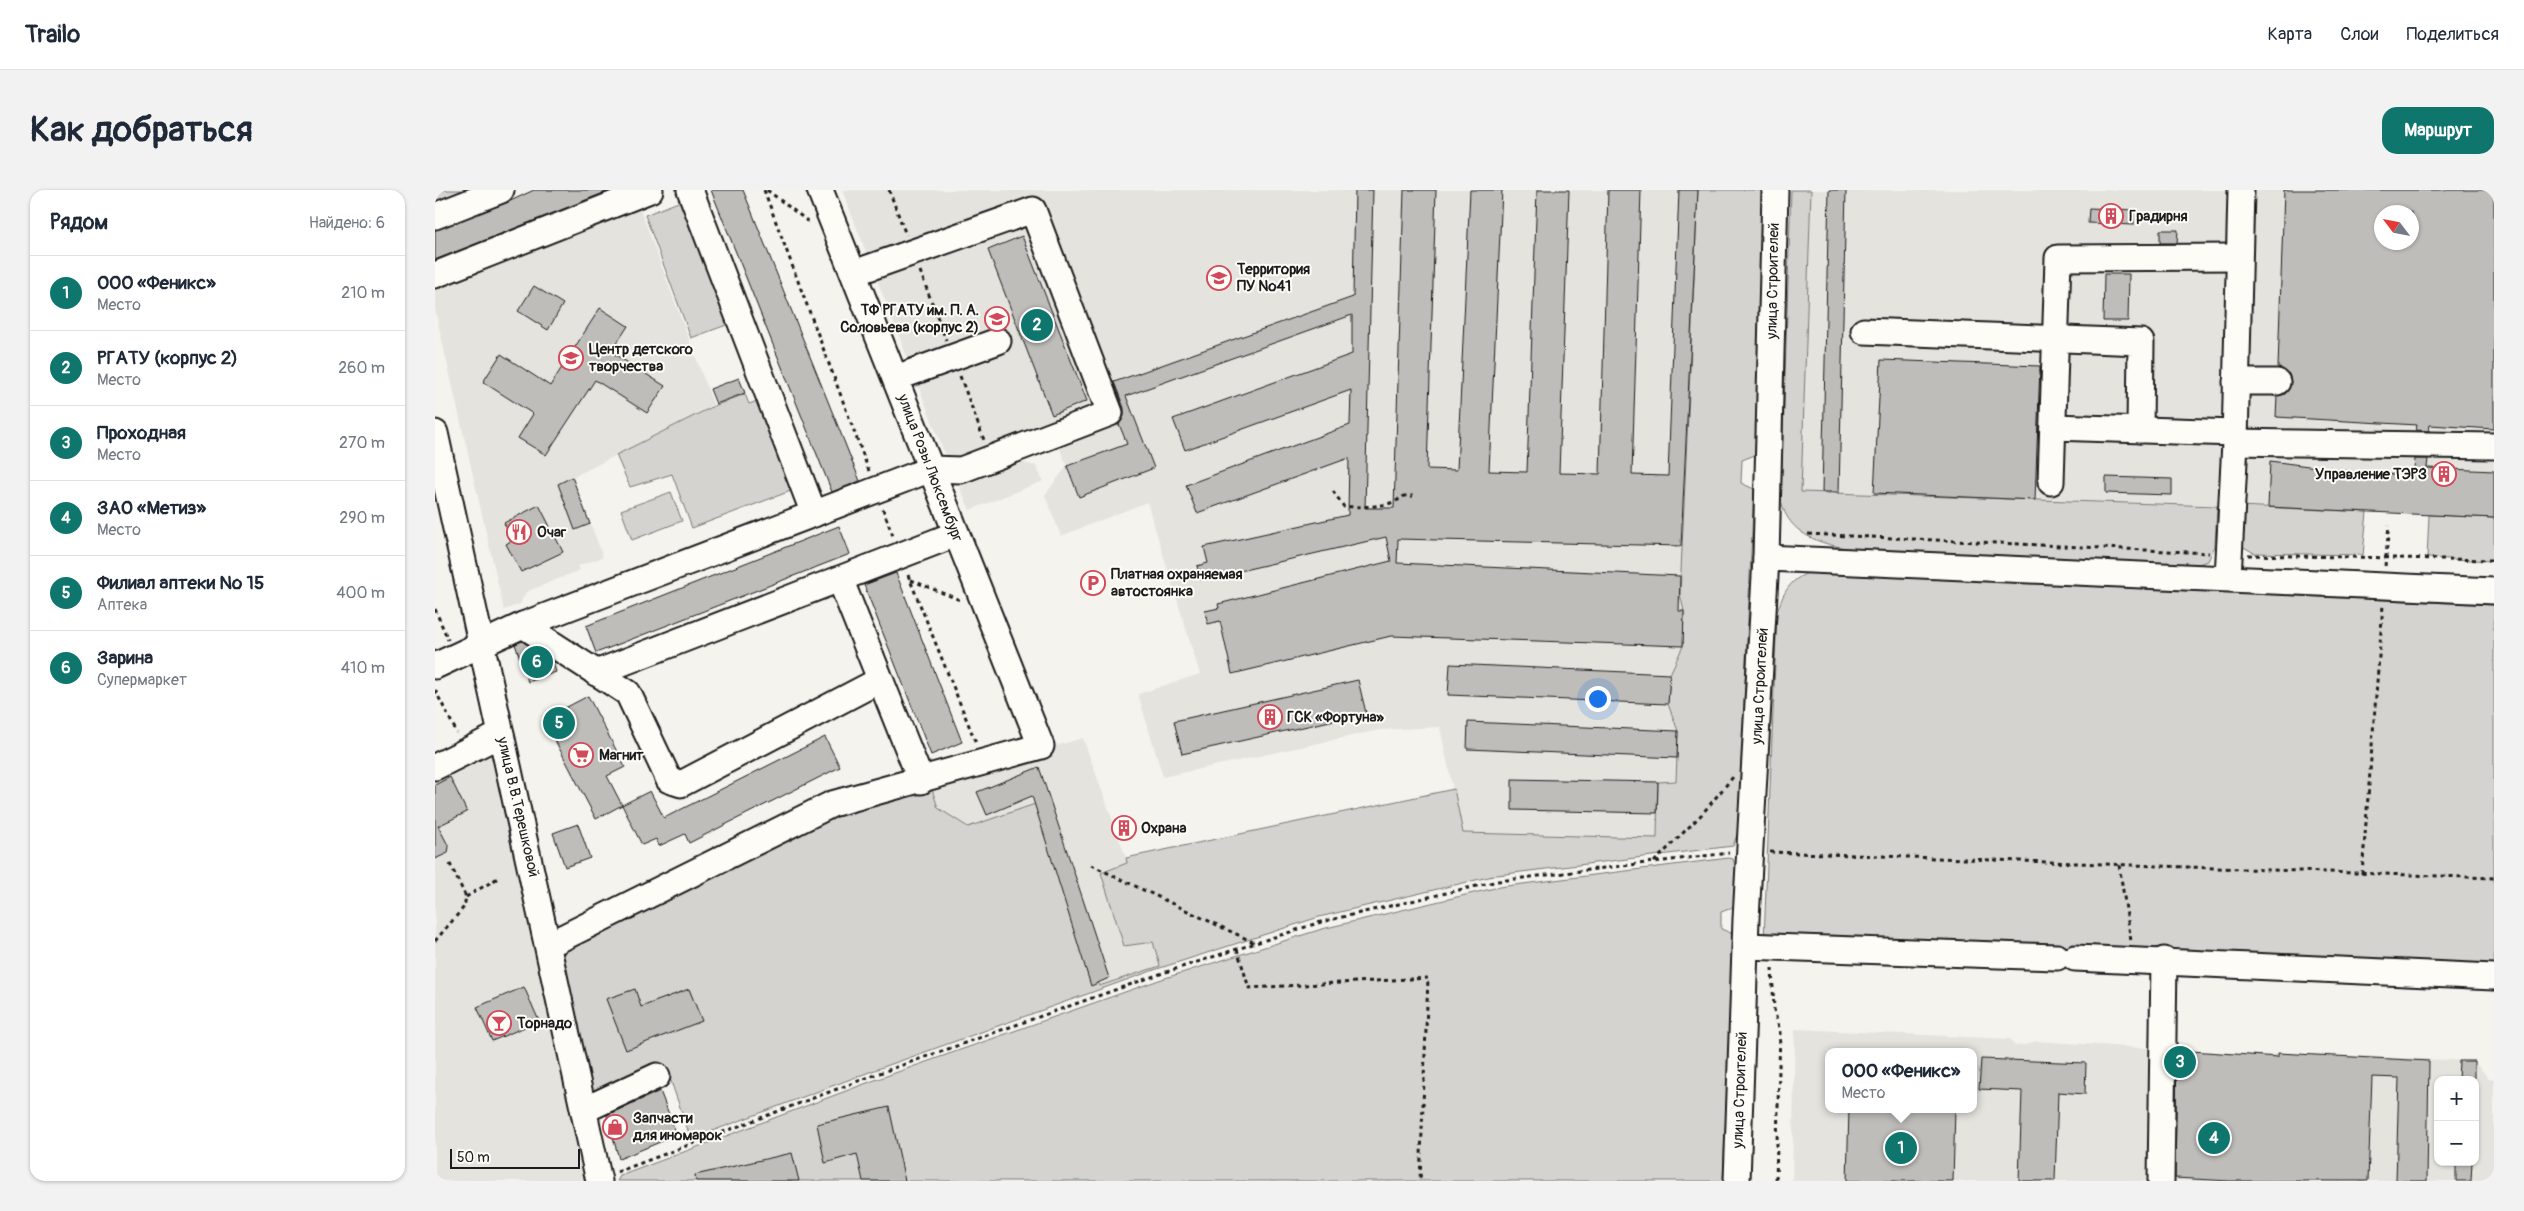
<!DOCTYPE html>
<html lang="ru">
<meta charset="utf-8">
<style>
:root{--surface:#fff;--page:#f2f2f3;--text:#1f2937;--muted:#747a83;--line:#e0e1e3;--accent:#0f766e}
body{margin:0;font-family:Pangolin,sans-serif;background:var(--page);color:var(--text)}
.controls{position:absolute;right:15px;bottom:15px;display:grid;overflow:hidden;border-radius:10px;box-shadow:0 1px 4px #0004}
.controls button{width:45px;height:45px;display:grid;place-items:center;padding:0;border:0;border-bottom:1px solid var(--line);background:var(--surface);color:var(--text);font:25px sans-serif}
.compass{position:absolute;left:1939px;top:15px;width:45px;height:45px;border-radius:50%;background:var(--surface);box-shadow:0 1px 4px #0004;rotate:302deg}
.scale{position:absolute;left:15px;bottom:12px;width:130px;box-sizing:border-box;padding-left:5px;border:2px solid #1c1c1c;border-top:0;font-size:14px;line-height:18px;white-space:nowrap;color:#1c1c1c;-webkit-text-stroke:4px #fdfcf7;paint-order:stroke}
.you{position:absolute;left:1162px;top:508px;width:18px;height:18px;margin:-12px;border:4px solid #fff;border-radius:50%;background:#1a73e8;box-shadow:0 0 0 8px #1a73e833}
.badge{display:grid;place-items:center;width:32px;height:32px;border-radius:50%;background:var(--accent);color:#fff;font-size:16px;font-weight:700}
.pin{position:absolute;translate:-50% -50%;border:2px solid #fff;box-shadow:0 1px 5px #0006}
.popup{position:absolute;left:1390px;top:858px;width:152px;height:65px;box-sizing:border-box;display:grid;place-content:center;border-radius:10px;background:var(--surface);filter:drop-shadow(0 1px 4px #0005);font-size:16px;white-space:nowrap;color:var(--muted)}
.popup b{font-size:19px;color:var(--text)}
.popup::after{content:'';position:absolute;left:50%;top:100%;margin-left:-10px;border:10px solid transparent;border-top-color:var(--surface)}
.list{margin:0;padding:0;list-style:none}
h2{display:flex;justify-content:space-between;align-items:center;height:65px;margin:0;padding:0 20px;font-size:21px}
h2 small{font-size:16px;font-weight:400;color:var(--muted)}
.list li{display:grid;grid-template-columns:32px 1fr auto;gap:15px;align-items:center;box-sizing:border-box;height:75px;padding:0 20px;border-top:1px solid var(--line)}
.list b{display:block;font-size:19px;white-space:nowrap}
.list p{margin:0;font-size:16px;white-space:nowrap;color:var(--muted)}
.list em{font-size:16px;font-style:normal;color:var(--muted)}
.map{position:relative;flex:none;width:2059px;height:991px;overflow:hidden;border-radius:15px}
header{display:flex;align-items:center;gap:30px;box-sizing:border-box;height:70px;padding:0 25px;background:var(--surface);border-bottom:1px solid var(--line)}
header strong{font-size:24px}
nav{display:flex;gap:28px;margin-inline-start:auto;font-size:18px}
.intro{display:flex;align-items:center;justify-content:space-between;box-sizing:border-box;height:120px;padding:0 30px}
h1{margin:0;font-size:35px}
.button{padding:12px 22px;border-radius:15px;background:var(--accent);color:#fff;font-size:18px;font-weight:700}
main{display:flex;gap:30px;padding:0 30px}
aside{flex:1;background:var(--surface);border-radius:15px;box-shadow:0 1px 4px #0004}
.map>svg:first-child{display:block}
.built{fill:#e4e3de;fill-rule:evenodd}
.green{fill:#d4d3cf;stroke:#787876}
.building{fill:#bebdba;stroke:#1c1c1c;fill-rule:evenodd}
.lines{fill:none;stroke-linecap:round;stroke-linejoin:round}
.minor-casing{stroke:#1c1c1c;stroke-width:29}
.path{stroke:#1c1c1c;stroke-width:3;stroke-dasharray:4 4;stroke-linecap:butt}
.minor{stroke:#fdfcf7;stroke-width:25}
.labels{text-anchor:middle;dominant-baseline:central;stroke-width:4;stroke-linejoin:round;paint-order:stroke}
.poi-label{font-size:15px;font-weight:bold;fill:#1c1c1c;stroke:#fdfcf7;text-anchor:start}
.street-label{font-size:15px;fill:#1c1c1c;stroke:#fdfcf7}
</style>
<header>
<strong>Trailo</strong>
<nav><a>Карта</a><a>Слои</a><a>Поделиться</a></nav>
</header>
<div class="intro"><h1>Как добраться</h1><a class="button">Маршрут</a></div>
<main>
<aside>
<h2>Рядом<small>Найдено: 6</small></h2>
<ul class="list">
<li><span class="badge">1</span><div><b>ООО «Феникс»</b><p>Место</p></div><em>210 m</em></li>
<li><span class="badge">2</span><div><b>РГАТУ (корпус 2)</b><p>Место</p></div><em>260 m</em></li>
<li><span class="badge">3</span><div><b>Проходная</b><p>Место</p></div><em>270 m</em></li>
<li><span class="badge">4</span><div><b>ЗАО «Метиз»</b><p>Место</p></div><em>290 m</em></li>
<li><span class="badge">5</span><div><b>Филиал аптеки № 15</b><p>Аптека</p></div><em>400 m</em></li>
<li><span class="badge">6</span><div><b>Зарина</b><p>Супермаркет</p></div><em>410 m</em></li>
</ul>
</aside>
<div class="map">
<svg width="2059" height="991" viewBox="0 0 2059 991">
<rect width="100%" height="100%" fill="#f4f3ee"/>
<filter id="ink" filterUnits="userSpaceOnUse"><feTurbulence type="fractalNoise" baseFrequency=".02" numOctaves="2"/><feDisplacementMap in="SourceGraphic" scale="10" xChannelSelector="R" yChannelSelector="G"/><feConvolveMatrix kernelMatrix="1 2 1 2 8 2 1 2 1" color-interpolation-filters="sRGB"/></filter>
<g filter="url(#ink)">
<g class="built">
<polygon points="407,0 1263,0 1245,404 1249,421 1248,456 1235,484 1233,514 1243,541 1241,591 1223,592 1223,648 1027,643 1005,537 944,540 728,587 703,504 765,484 712,312 626,346 610,305 632,276 617,239 524,274 511,267"/>
<path d="M1376,0H2059V328L1833,317L1366,302ZM1946,22H1976V52H1946Z"/>
<polygon points="205,19 279,216 138,287 168,367 143,376 145,380 91,402 85,414 69,420 0,120 0,99"/>
<polygon points="572,269 601,276 608,291 535,320 521,289"/>
<polygon points="648,548 693,673 666,683 689,756 718,752 725,776 664,796 606,613 533,637 503,618 495,593"/>
<polygon points="57,560 153,991 0,991 0,567"/>
<path d="M1360,839L1575,849L1580,856L1591,855L1601,851L1831,866L1843,863L2039,871L2053,888L2059,889V991H1357ZM1394,862H1538V919H1394ZM2003,890H2040V972H2003Z"/>
</g>
<g class="green">
<polygon points="0,0 38,0 0,18"/>
<polygon points="1263,0 1328,0 1320,265 1307,270 1306,293 1319,299 1303,642 1298,656 1062,685 884,727 722,779 437,881 256,949 230,874 156,909 129,765 131,754 398,619 495,593 503,618 533,637 606,612 664,796 725,776 718,752 689,756 666,683 692,673 691,668 1019,599 1028,643 1222,648 1223,592 1241,591 1243,541 1233,514 1235,484 1248,456 1249,421 1245,404"/>
<path d="M1356,0H1376L1366,302L1782,316L1780,356L1773,371L1760,375C1677,371 1593,368 1509,364C1472,362 1414,364 1381,350C1362,342 1349,329 1346,309Z"/>
<polygon points="251,9 297,133 256,148 210,25"/>
<polygon points="310,204 314,214 328,209 361,299 257,338 237,284 195,297 181,265 279,216"/>
<polygon points="236,302 247,331 197,350 186,320"/>
<polygon points="1804,316 1932,322 1928,365 1819,363 1807,356"/>
<polygon points="1994,325 2059,328 2059,371 1992,368"/>
<path d="M1373,383L2059,415V780L1693,762L1329,750L1342,422C1348,404 1354,390 1373,383Z"/>
<path d="M1294,668L1298,669C1302,678 1303,705 1299,714C1297,719 1291,720 1286,722V739L1296,743L1298,751L1288,991H182L185,986L440,890L727,789L887,739L1064,697Z"/>
</g>
<g class="building">
<polygon points="99,0 176,0 0,70 0,40 71,13"/>
<polygon points="276,0 308,0 425,291 397,302"/>
<polygon points="920,0 938,0 930,318 959,318 969,0 1001,0 992,279 1022,280 1035,0 1067,0 1054,281 1092,282 1102,0 1134,0 1124,283 1165,284 1173,0 1206,0 1197,285 1233,286 1244,0 1263,0 1246,356 963,349 962,373 1245,386 1244,421 1249,421 1248,456 956,446 797,484 785,431 773,434 770,421 784,418 783,414 956,371 951,347 766,390 762,376 773,373 769,357 913,325 914,268 762,323 751,295 915,235 916,200 750,260 738,229 917,164 917,125 691,206 719,278 644,307 632,276 692,254 684,234 689,226 689,218 679,192 918,107"/>
<polygon points="1394,0 1411,0 1404,302 1387,302"/>
<path d="M1849,0H2059V239L1995,235L1994,241L1981,240L1982,235L1841,227L1842,206L1850,204L1856,192L1854,184L1843,178ZM1946,22H1976V52H1946Z"/>
<polygon points="1654,18 1699,20 1699,35 1653,33"/>
<polygon points="1725,40 1743,40 1742,53 1725,53"/>
<polygon points="587,46 652,211 617,225 553,60"/>
<polygon points="1669,84 1694,84 1693,131 1668,131"/>
<polygon points="99,96 128,114 113,140 83,121"/>
<polygon points="165,118 193,136 176,162 230,196 212,223 160,190 111,265 83,248 98,224 48,192 66,164 115,196"/>
<polygon points="1446,170 1605,176 1600,310 1439,303"/>
<polygon points="304,188 310,203 281,214 275,199"/>
<polygon points="1980,269 1993,269 1992,278 2059,281 2059,328 1833,317 1835,271 1950,286 1979,278"/>
<polygon points="137,287 155,334 140,340 123,294"/>
<polygon points="1671,287 1737,289 1737,305 1671,303"/>
<polygon points="104,315 128,362 86,382 71,354 78,350 69,333"/>
<polygon points="404,336 415,364 161,463 151,436"/>
<polygon points="461,383 527,552 496,565 429,395"/>
<polygon points="87,451 118,472 121,482 93,492 80,454"/>
<polygon points="1015,474 1235,484 1233,514 1013,505"/>
<polygon points="923,490 931,523 747,564 739,531"/>
<polygon points="153,506 190,577 172,586 187,615 161,629 109,529"/>
<polygon points="1033,532 1243,541 1242,568 1032,559"/>
<polygon points="390,547 405,577 254,653 250,644 224,656 221,649 207,655 187,615 215,601 229,628"/>
<polygon points="604,577 674,788 656,796 597,606 552,625 542,602"/>
<polygon points="15,587 32,622 3,636 14,657 13,663 0,669 0,595"/>
<polygon points="1077,589 1223,592 1222,623 1077,620"/>
<polygon points="143,634 155,668 130,677 118,643"/>
<polygon points="89,797 104,831 57,851 42,817"/>
<polygon points="200,799 206,817 254,799 267,831 191,860 171,809"/>
<polygon points="1742,860 1843,867 1843,863 1994,871 1992,991 1961,991 1964,888 1937,887 1933,991 1795,991 1740,988"/>
<polygon points="1546,869 1651,873 1650,904 1623,902 1620,991 1584,991 1587,901 1544,899"/>
<polygon points="2024,871 2039,871 2039,890 2023,890"/>
<polygon points="225,901 242,945 184,969 172,925"/>
<polygon points="454,917 470,991 428,991 422,964 390,973 382,934"/>
<polygon points="1414,919 1520,919 1518,991 1412,991"/>
<polygon points="357,963 364,991 261,991 260,985"/>
<polygon points="2021,972 2037,972 2036,991 2021,991"/>
</g>
<g class="lines">
<defs>
<g id="minor">
<polyline points="255,0 379,324"/>
<polyline points="0,26 66,0"/>
<polyline points="0,85 215,0"/>
<polyline points="1429,141 1706,152 1705,240"/>
<polyline points="461,188 563,151"/>
<polyline points="1801,192 1842,192"/>
<polyline points="1618,237 1800,243"/>
<polyline points="0,243 164,991"/>
<polyline points="1800,252 2059,256"/>
<polyline points="1616,292 1623,68 1803,67"/>
<polyline points="1331,368 2059,401"/>
<polyline points="1793,388 1800,252 1806,0"/>
<polyline points="405,389 486,591"/>
<polyline points="88,435 193,503 234,590 246,594 445,490"/>
<polyline points="0,476 88,435 496,279 526,280 675,223 598,20 419,83"/>
<polyline points="161,483 521,344"/>
<polyline points="0,577 66,544"/>
<polyline points="113,755 397,614 606,556 385,0"/>
<polyline points="1311,756 1622,767"/>
<polyline points="1640,768 2059,787"/>
<polyline points="149,920 222,886"/>
<polyline points="1302,991 1311,729 1331,368 1340,0"/>
<polyline points="1726,991 1729,770"/>
</g>
</defs>
<use href="#minor" class="minor-casing"/>
<g class="path">
<polyline points="329,0 434,281"/>
<polyline points="332,0 375,33"/>
<polyline points="454,0 471,45"/>
<polyline points="485,81 511,150"/>
<polyline points="525,186 549,250"/>
<path d="M898,301L909,317C928,316 953,319 969,306H978"/>
<polyline points="448,319 458,346"/>
<polyline points="1373,344 1774,363"/>
<polyline points="1813,365 2059,370"/>
<polyline points="1950,376 1954,336"/>
<polyline points="473,385 541,553"/>
<polyline points="476,390 525,410"/>
<polyline points="0,419 13,450"/>
<polyline points="0,500 22,543"/>
<polyline points="1335,662 2059,688"/>
<polyline points="1219,672 1267,624 1298,587"/>
<polyline points="656,675 820,753"/>
<polyline points="1684,675 1696,751"/>
<polyline points="1927,684 1948,415"/>
<polyline points="31,707 63,688"/>
<polyline points="0,751 29,717 31,707 15,674"/>
<polyline points="802,759 814,798 993,788 985,991"/>
<polyline points="1337,778 1339,820 1345,841 1341,991"/>
<polyline points="182,982 442,884 725,784 886,732 1063,691 1294,663"/>
</g>
<use href="#minor" class="minor"/>
</g>
</g>
<defs>
<symbol id="building-ring" viewBox="-11 -11 22 22"><circle r="9.5" fill="#fdfcf7" stroke="#d1495b" stroke-width="1.5"/><path d="M-4-6H4V6H1V3H-1V6H-4ZM-2.5-4.3h1.7v1.8h-1.7ZM.8-4.3h1.7v1.8H.8ZM-2.5-1h1.7V.8h-1.7ZM.8-1h1.7V.8H.8Z" fill="#d1495b"/></symbol>
<symbol id="university-ring" viewBox="-11 -11 22 22"><circle r="9.5" fill="#fdfcf7" stroke="#d1495b" stroke-width="1.5"/><path d="M0-5L7-2L0 1L-7-2ZM-4 1L0 2.5L4 1V4Q0 6-4 4Z" fill="#d1495b"/></symbol>
<symbol id="school-ring" viewBox="-11 -11 22 22"><circle r="9.5" fill="#fdfcf7" stroke="#d1495b" stroke-width="1.5"/><path d="M0-5L7-2L0 1L-7-2ZM-4 1L0 2.5L4 1V4Q0 6-4 4Z" fill="#d1495b"/></symbol>
<symbol id="restaurant-ring" viewBox="-11 -11 22 22"><circle r="9.5" fill="#fdfcf7" stroke="#d1495b" stroke-width="1.5"/><path d="M-5-6h1v4h1v-4h1v4h1v-4h1v5L-1.5 .5V6h-2V.5L-5-1ZM5-6V6H3V1.5H1.5Q1.5-4 5-6Z" fill="#d1495b"/></symbol>
<symbol id="parking-ring" viewBox="-11 -11 22 22"><circle r="9.5" fill="#fdfcf7" stroke="#d1495b" stroke-width="1.5"/><path d="M-3.5-5.5H1a3.5 3.5 0 0 1 0 7H-1V5.5H-3.5ZM-1-3.4V-.6H.8a1.4 1.4 0 0 0 0-2.8Z" fill="#d1495b"/></symbol>
<symbol id="supermarket-ring" viewBox="-11 -11 22 22"><circle r="9.5" fill="#fdfcf7" stroke="#d1495b" stroke-width="1.5"/><path d="M-6-5.5h2.5l.6 2H6L4.5 2H-2.5L-4.4-4H-6ZM-1.5 3.2a1.3 1.3 0 1 0 .1 0ZM3 3.2a1.3 1.3 0 1 0 .1 0Z" fill="#d1495b"/></symbol>
<symbol id="bar-ring" viewBox="-11 -11 22 22"><circle r="9.5" fill="#fdfcf7" stroke="#d1495b" stroke-width="1.5"/><path d="M-6-5H6L.8 .8V4.5H3.5V6h-7V4.5H-.8V.8Z" fill="#d1495b"/></symbol>
<symbol id="shop-ring" viewBox="-11 -11 22 22"><circle r="9.5" fill="#fdfcf7" stroke="#d1495b" stroke-width="1.5"/><path d="M-5-2.5h2.3a2.7 3.5 0 0 1 5.4 0H5L5.5 6h-11ZM-1.5-2.5h3a1.5 2.3 0 0 0-3 0Z" fill="#d1495b"/></symbol>
</defs>
<g fill-rule="evenodd">
<use href="#building-ring" x="1662" y="12" width="28" height="28"/>
<use href="#university-ring" x="770" y="74" width="28" height="28"/>
<use href="#university-ring" x="548" y="115" width="28" height="28"/>
<use href="#school-ring" x="122" y="154" width="28" height="28"/>
<use href="#building-ring" x="1995" y="270" width="28" height="28"/>
<use href="#restaurant-ring" x="70" y="328" width="28" height="28"/>
<use href="#parking-ring" x="644" y="379" width="28" height="28"/>
<use href="#building-ring" x="821" y="513" width="28" height="28"/>
<use href="#supermarket-ring" x="132" y="551" width="28" height="28"/>
<use href="#building-ring" x="675" y="624" width="28" height="28"/>
<use href="#bar-ring" x="50" y="819" width="28" height="28"/>
<use href="#shop-ring" x="166" y="923" width="28" height="28"/>
</g>
<g class="labels">
<g class="poi-label">
<text x="1694" y="26">Градирня</text>
<text x="802" y="79">Территория<tspan x="802" dy="17">ПУ №41</tspan></text>
<text x="544" y="120" text-anchor="end">ТФ РГАТУ им. П. А.<tspan x="544" dy="17">Соловьева (корпус 2)</tspan></text>
<text x="154" y="159">Центр детского<tspan x="154" dy="17">творчества</tspan></text>
<text x="1992" y="284" text-anchor="end">Управление ТЭРЗ</text>
<text x="102" y="342">Очаг</text>
<text x="676" y="384">Платная охраняемая<tspan x="676" dy="17">автостоянка</tspan></text>
<text x="852" y="527">ГСК «Фортуна»</text>
<text x="164" y="565">Магнит</text>
<text x="706" y="638">Охрана</text>
<text x="82" y="833">Торнадо</text>
<text x="198" y="928">Запчасти<tspan x="198" dy="17">для иномарок</tspan></text>
</g>
<g class="street-label">
<text transform="translate(1338 91) rotate(-89)">улица Строителей</text>
<text transform="translate(495 278) rotate(69)">улица Розы Люксембург</text>
<text transform="translate(1325 496) rotate(-87)">улица Строителей</text>
<text transform="translate(83 617) rotate(77)">улица В.В.Терешковой</text>
<text transform="translate(1305 900) rotate(-88)">улица Строителей</text>
</g>
</g>
</svg>
<div class="controls">
<button>+</button>
<button>−</button>
</div>
<svg class="compass" viewBox="-18 -18 36 36"><path d="M0-13l5 13h-10z" fill="#e53935"/><path d="M0 13l5-13h-10z" fill="#747a83"/></svg>
<div class="scale">50 m</div>
<div class="you"></div>
<div class="pin badge" style="left:1466px;top:958px">1</div>
<div class="popup"><b>ООО «Феникс»</b>Место</div>
<div class="pin badge" style="left:602px;top:135px">2</div>
<div class="pin badge" style="left:1745px;top:872px">3</div>
<div class="pin badge" style="left:1779px;top:948px">4</div>
<div class="pin badge" style="left:124px;top:533px">5</div>
<div class="pin badge" style="left:102px;top:472px">6</div>
</div>
</main>
